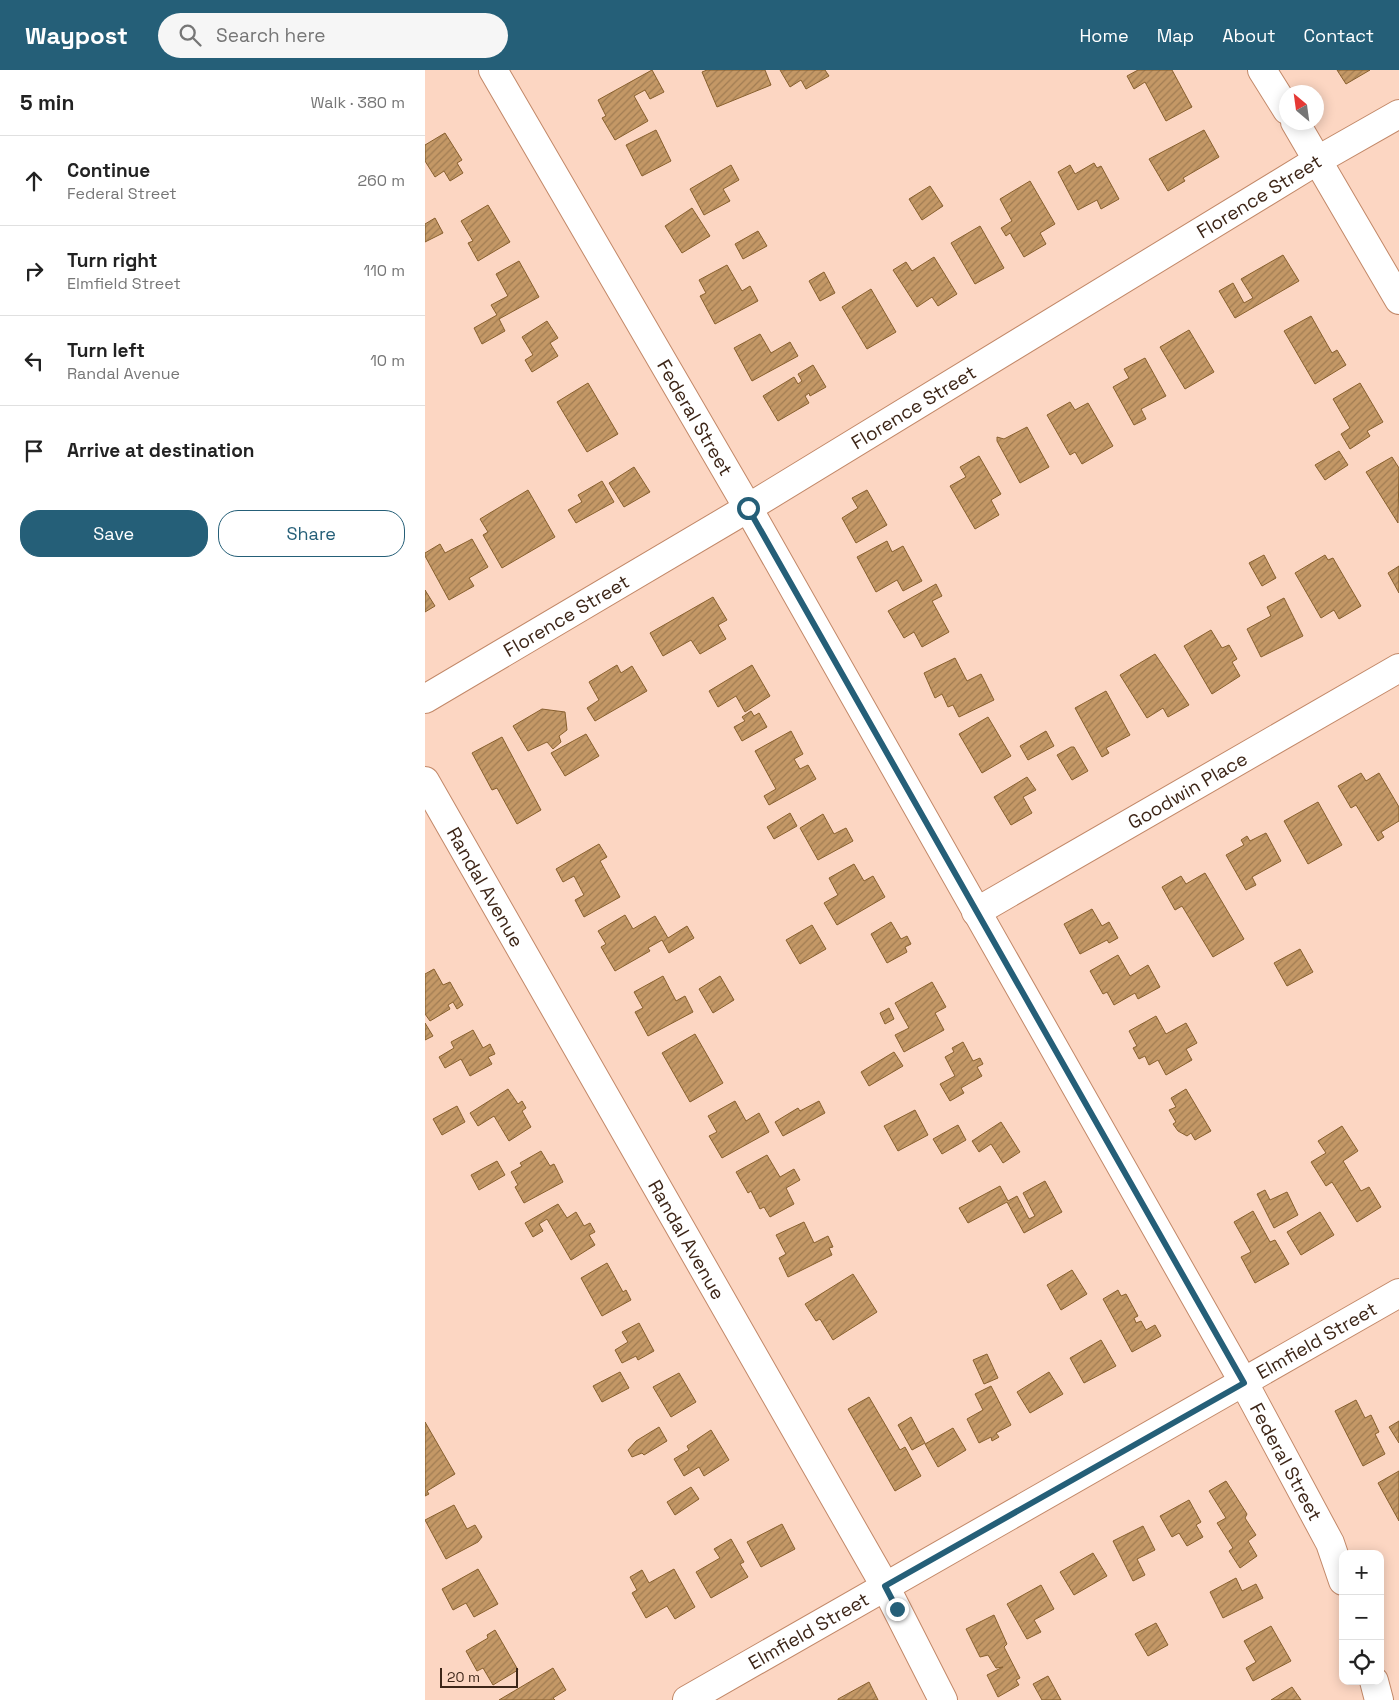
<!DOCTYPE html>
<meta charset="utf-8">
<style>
:root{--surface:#fff;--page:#f6f6f6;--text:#222;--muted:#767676;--line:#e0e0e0;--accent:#255f78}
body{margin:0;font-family:"Space Grotesk",sans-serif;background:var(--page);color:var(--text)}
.controls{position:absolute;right:15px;bottom:15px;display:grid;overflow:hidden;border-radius:10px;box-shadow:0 2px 12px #0003}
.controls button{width:45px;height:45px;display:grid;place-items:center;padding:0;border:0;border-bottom:1px solid var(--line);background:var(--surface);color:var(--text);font:25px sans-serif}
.compass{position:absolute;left:854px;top:15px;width:45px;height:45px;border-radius:50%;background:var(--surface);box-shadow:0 2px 12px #0003;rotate:331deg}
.scale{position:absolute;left:15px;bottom:12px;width:78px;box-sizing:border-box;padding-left:5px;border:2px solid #3d2618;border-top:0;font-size:14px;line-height:18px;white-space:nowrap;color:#3d2618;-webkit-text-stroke:4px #fcd6c2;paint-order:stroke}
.stop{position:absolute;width:15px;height:15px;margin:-11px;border:4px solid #255f78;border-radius:50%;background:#fff}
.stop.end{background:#255f78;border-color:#fff;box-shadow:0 1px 5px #0008}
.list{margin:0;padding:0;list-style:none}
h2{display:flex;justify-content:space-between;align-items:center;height:65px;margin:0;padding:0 20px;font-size:21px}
h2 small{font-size:16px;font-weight:400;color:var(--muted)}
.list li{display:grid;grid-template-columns:32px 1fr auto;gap:15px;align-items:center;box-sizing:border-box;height:90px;padding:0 20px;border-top:1px solid var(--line)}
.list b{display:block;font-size:19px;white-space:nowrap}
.list p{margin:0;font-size:16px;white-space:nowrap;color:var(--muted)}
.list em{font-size:16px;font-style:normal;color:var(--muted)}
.actions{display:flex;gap:10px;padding:15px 20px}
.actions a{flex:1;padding:11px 0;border:1px solid var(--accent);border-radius:20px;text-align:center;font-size:18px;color:var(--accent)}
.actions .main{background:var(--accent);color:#fff}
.icon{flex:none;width:28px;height:28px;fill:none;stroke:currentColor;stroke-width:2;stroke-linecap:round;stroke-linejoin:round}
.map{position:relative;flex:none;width:974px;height:1630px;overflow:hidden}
header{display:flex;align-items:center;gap:30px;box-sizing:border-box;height:70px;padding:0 25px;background:var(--accent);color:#fff}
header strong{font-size:24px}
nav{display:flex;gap:28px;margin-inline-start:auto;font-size:18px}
.search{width:350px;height:45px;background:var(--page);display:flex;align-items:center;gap:12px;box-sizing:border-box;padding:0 18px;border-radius:28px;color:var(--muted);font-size:19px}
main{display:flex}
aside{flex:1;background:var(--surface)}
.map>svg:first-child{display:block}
.building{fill:url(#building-hatch);stroke:#88602e}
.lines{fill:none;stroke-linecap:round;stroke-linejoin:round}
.minor-casing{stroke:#c28868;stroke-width:30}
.minor{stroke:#fff;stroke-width:28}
.route{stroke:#255f78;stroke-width:6}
.labels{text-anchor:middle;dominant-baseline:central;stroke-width:4;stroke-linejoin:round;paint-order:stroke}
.street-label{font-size:19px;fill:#3d2618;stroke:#fcd6c2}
</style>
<header>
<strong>Waypost</strong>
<div class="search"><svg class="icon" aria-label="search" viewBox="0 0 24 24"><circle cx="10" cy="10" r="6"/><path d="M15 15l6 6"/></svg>Search here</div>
<nav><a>Home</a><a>Map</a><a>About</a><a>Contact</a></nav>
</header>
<main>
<aside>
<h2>5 min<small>Walk · 380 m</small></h2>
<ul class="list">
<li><svg class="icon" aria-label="ahead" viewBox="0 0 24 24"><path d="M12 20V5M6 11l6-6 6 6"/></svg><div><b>Continue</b><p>Federal Street</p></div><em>260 m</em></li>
<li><svg class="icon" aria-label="right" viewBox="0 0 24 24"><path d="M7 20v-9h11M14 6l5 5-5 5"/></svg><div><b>Turn right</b><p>Elmfield Street</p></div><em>110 m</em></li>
<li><svg class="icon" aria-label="left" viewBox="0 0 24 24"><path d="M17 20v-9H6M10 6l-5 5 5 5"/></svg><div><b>Turn left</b><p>Randal Avenue</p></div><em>10 m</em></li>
<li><svg class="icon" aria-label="arrive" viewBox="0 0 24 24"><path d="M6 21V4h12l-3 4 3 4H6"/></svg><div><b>Arrive at destination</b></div></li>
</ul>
<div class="actions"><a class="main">Save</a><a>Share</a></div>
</aside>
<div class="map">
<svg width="974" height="1630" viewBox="0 0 974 1630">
<defs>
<pattern id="building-hatch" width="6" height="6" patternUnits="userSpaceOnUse" patternTransform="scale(1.25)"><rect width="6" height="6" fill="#c49866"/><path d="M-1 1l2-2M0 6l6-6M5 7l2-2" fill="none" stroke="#a07c53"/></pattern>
</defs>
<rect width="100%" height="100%" fill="#fcd6c2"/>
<g class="building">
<polygon points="227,0 239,22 225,29 220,20 209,26 223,51 190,70 177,48 181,46 173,30"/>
<polygon points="282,0 340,0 346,15 292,37 277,2"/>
<polygon points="355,0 400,0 404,6 381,19 376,10 365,17"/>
<polygon points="713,0 747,0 767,37 741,51 720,12 709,19 702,6"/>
<polygon points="912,0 945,0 921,14"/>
<polygon points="231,60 246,91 217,106 201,75"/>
<polygon points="779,60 794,87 758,108 760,111 743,121 724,89"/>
<polygon points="20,63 37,90 32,93 38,103 25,111 19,101 10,107 0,91 0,75"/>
<polygon points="669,93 672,98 676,96 694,129 676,139 672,130 653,140 633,102 645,95 650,104"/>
<polygon points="306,95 314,110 298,119 305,131 279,145 265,119"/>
<polygon points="605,111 630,154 615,163 621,174 599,187 585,163 581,166 576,158 587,151 575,129"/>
<polygon points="505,116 518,136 497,150 484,129"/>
<polygon points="63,135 85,172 53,191 43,173 48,171 36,151"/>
<polygon points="267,138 285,166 257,183 240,156"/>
<polygon points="10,148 18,163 0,172 0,154"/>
<polygon points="555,156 579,198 550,214 526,173"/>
<polygon points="333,161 342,176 318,189 310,174"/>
<polygon points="858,185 874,211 810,248 794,221 808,213 819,233 828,228 816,209"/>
<polygon points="509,187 532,224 513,236 507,227 492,237 468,200 481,192 487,201"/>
<polygon points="94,191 114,227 74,249 80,261 57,274 49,258 72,245 66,235 83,226 71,204"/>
<polygon points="302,195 317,221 325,216 333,231 290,254 275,226 281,223 274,210"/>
<polygon points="399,202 410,223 395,231 384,211"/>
<polygon points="446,219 471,262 442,279 417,237"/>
<polygon points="886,246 907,283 912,280 921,295 890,314 859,261"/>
<polygon points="122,251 133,268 125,273 133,286 107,302 100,290 108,285 97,267"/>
<polygon points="764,260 789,302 760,319 735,277"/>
<polygon points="335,264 346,283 365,272 373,286 327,311 309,278"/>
<polygon points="720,288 741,326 716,339 721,349 709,355 688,317 704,308 699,299"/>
<polygon points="388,295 401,317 385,326 384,323 380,326 384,333 353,351 338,326 369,307 373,314 377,311 373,304"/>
<polygon points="163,313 193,364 162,382 132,332"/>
<polygon points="935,313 958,352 942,361 945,366 925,379 916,364 925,358 908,329"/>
<polygon points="645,332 650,340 663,333 688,376 657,394 650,382 645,385 622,345"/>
<polygon points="602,357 624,397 595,413 572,371 572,367 579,369"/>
<polygon points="914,381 923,395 900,410 890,395"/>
<polygon points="554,386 576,424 566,430 574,445 550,459 525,416 541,407 535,397"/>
<polygon points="967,387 974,398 973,453 941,402"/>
<polygon points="209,397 225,422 199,437 184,413"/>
<polygon points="177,411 189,432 151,453 143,440 157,432 153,425"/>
<polygon points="103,420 130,467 77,498 58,465 63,462 55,449"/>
<polygon points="442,420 462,455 431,473 417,448 433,438 427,428"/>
<polygon points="47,469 63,497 44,508 49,516 24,530 0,486 0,483 15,474 20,483"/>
<polygon points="462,471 467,482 478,476 497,511 478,521 472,510 451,522 432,487"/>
<polygon points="839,485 851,508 837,516 824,493"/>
<polygon points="900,485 903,490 908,488 936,536 914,549 909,540 896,548 870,503"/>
<polygon points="974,496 974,523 963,503"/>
<polygon points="511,514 517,526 507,531 524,562 497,577 489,562 479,568 463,541"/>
<polygon points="0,520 10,536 0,542"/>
<polygon points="288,527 302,550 293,555 301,569 275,584 266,570 238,586 225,563"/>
<polygon points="859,528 878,566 836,587 822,559 846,546 842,537"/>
<polygon points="786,560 797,578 804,575 812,589 807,592 815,606 787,624 759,576"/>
<polygon points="730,584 764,635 743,647 738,638 722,648 695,605"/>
<polygon points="530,588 542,611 556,604 569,630 534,647 528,635 523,637 517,624 510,628 499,603"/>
<polygon points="192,595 196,603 207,596 222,621 170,651 162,638 174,630 164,612"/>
<polygon points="327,595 345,626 320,642 311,626 293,637 284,621"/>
<polygon points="681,621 705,665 681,678 684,683 677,687 650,638"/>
<polygon points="117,639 140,642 142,660 134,666 136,672 128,679 122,672 103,681 88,656"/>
<polygon points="326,641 329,646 334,643 342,657 317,671 309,657 320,651 317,647"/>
<polygon points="563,647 586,686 557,703 534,664"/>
<polygon points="366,661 378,684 369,689 375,699 383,695 391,709 344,735 339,726 351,719 330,681"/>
<polygon points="621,661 629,676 603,690 595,676"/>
<polygon points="161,664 174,686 140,706 126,683"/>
<polygon points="77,667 116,740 92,754 72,718 67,720 47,683"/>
<polygon points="646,677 649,677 663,701 647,710 632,685"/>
<polygon points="936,703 941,711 954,703 974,737 974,751 956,762 959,767 953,771 931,735 926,738 913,716"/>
<polygon points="602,707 611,720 598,727 607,743 586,755 569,727"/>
<polygon points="893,732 917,775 883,794 859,751"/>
<polygon points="365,743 372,756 349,769 342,757"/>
<polygon points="398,744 409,764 421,758 428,771 393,790 375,758"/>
<polygon points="841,763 856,791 827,807 831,815 821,820 801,785 819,775 816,770 822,766 825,771"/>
<polygon points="174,774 182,787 175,791 195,827 159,847 150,830 159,825 149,806 138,812 131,799"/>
<polygon points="429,794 439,811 448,806 460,827 412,855 399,833 413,825 404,808"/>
<polygon points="780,803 819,869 788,887 757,836 750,840 737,817 756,806 761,814"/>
<polygon points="667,839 677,856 684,852 693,868 684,873 682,870 655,884 639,854"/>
<polygon points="200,845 208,859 230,846 243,868 262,856 269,868 244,883 237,870 223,878 225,881 190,901 176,877 181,874 173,861"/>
<polygon points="466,852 476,869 482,866 486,874 480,877 482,882 462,893 446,864"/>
<polygon points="387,855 401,879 375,894 361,870"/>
<polygon points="875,879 888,902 862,916 849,893"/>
<polygon points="693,885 705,906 723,895 735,917 713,929 710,923 689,935 682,922 678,924 665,901"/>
<polygon points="9,899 18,915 25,912 38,935 32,939 28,932 23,935 25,939 5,951 0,944 0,904"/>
<polygon points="238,906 251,931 260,926 268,942 223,966 210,942 218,938 209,922"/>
<polygon points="295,906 309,930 288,943 274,919"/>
<polygon points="507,912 521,937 510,943 519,960 479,982 470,965 484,958 470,933"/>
<polygon points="464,938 469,949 460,954 455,943"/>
<polygon points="731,946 741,964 761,953 772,973 761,979 767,990 741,1005 733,990 724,995 720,986 714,989 708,978 712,976 704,961"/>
<polygon points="0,953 8,966 0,970"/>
<polygon points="48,960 58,978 65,974 70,984 63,987 67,994 45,1006 36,989 20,998 14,987 29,978 26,972"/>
<polygon points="270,964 298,1013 265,1032 237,983"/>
<polygon points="538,972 548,991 555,988 558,994 552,997 557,1006 536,1018 539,1023 525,1031 515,1014 530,1006 520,987 529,982 527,978"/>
<polygon points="469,982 478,996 444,1016 436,1002"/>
<polygon points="83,1019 93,1034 97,1031 101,1038 97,1041 106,1057 84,1071 69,1046 53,1056 45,1043"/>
<polygon points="761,1019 786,1061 770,1070 766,1063 762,1066 753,1061 748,1054 751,1052 744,1040 751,1037 746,1028"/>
<polygon points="310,1031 321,1051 334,1043 344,1062 297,1088 284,1066 292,1062 283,1046"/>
<polygon points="394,1031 400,1043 358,1066 350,1052 373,1038 375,1041"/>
<polygon points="32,1036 40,1052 17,1065 8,1049"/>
<polygon points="490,1040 503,1065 473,1081 459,1056"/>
<polygon points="576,1052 595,1082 578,1093 566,1074 554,1082 547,1071"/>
<polygon points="533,1055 541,1070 517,1084 508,1069"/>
<polygon points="917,1056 933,1081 918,1091 936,1121 944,1117 956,1137 932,1152 907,1112 901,1116 886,1092 901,1083 893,1071"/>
<polygon points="116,1081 125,1096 129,1094 138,1112 99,1133 90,1117 93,1115 86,1102 97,1096 95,1093"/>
<polygon points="342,1085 355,1107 369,1099 375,1110 361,1118 369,1134 345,1147 339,1137 335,1139 326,1121 323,1123 311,1102"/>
<polygon points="72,1091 80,1105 54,1120 46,1105"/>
<polygon points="620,1111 637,1142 599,1163 582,1132 543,1153 534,1138 575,1116 583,1131 592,1126 604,1149 610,1146 598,1123"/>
<polygon points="840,1120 845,1130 862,1122 873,1145 849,1158 832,1124"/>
<polygon points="133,1134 142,1148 151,1142 159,1156 165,1153 170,1162 164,1165 170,1175 146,1190 122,1149 114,1154 118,1161 108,1167 100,1153"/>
<polygon points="828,1141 845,1172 850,1170 864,1194 830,1213 816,1187 826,1182 809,1152"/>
<polygon points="895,1142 909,1165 876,1185 862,1162"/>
<polygon points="379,1152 389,1173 403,1166 408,1177 404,1178 407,1185 363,1207 354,1188 361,1184 351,1165"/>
<polygon points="182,1193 198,1222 201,1220 206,1230 177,1246 156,1208"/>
<polygon points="647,1200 662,1224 636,1240 622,1215"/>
<polygon points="428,1204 452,1242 408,1270 395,1249 391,1251 380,1234"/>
<polygon points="693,1220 696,1226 701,1224 713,1246 709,1248 711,1253 716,1251 721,1260 730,1255 736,1266 707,1282 678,1229"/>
<polygon points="214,1253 229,1281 213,1290 211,1286 197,1293 190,1280 203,1272 197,1262"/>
<polygon points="676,1270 691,1296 659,1313 645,1288"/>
<polygon points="562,1284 573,1308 559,1314 548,1290"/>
<polygon points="195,1302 204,1318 177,1332 168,1316"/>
<polygon points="624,1302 638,1324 605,1343 592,1322"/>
<polygon points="254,1303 271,1332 246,1347 228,1317"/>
<polygon points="566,1316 586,1355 571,1363 574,1367 567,1371 566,1367 554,1373 542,1349 558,1340 550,1324"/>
<polygon points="444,1327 475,1380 480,1377 496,1406 470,1421 423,1339"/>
<polygon points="931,1330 940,1348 946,1345 954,1362 950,1364 960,1384 938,1396 910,1341"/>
<polygon points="486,1347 500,1373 487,1380 473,1355"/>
<polygon points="974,1351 974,1373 964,1357"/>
<polygon points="0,1352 30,1404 2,1421 4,1424 0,1426"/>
<polygon points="234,1357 242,1371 219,1385 217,1383 207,1387 203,1380 211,1371"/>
<polygon points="528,1358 541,1380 513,1397 500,1374"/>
<polygon points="286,1360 304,1390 279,1406 274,1397 259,1406 249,1389 264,1380 262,1376"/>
<polygon points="974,1401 974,1451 953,1413"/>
<polygon points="801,1411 822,1444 820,1448 831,1465 823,1471 832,1486 815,1498 804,1481 808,1478 792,1453 801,1448 784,1421"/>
<polygon points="266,1417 274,1429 250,1445 242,1432"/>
<polygon points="764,1430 776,1452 771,1455 778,1467 762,1476 754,1463 747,1467 735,1446"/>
<polygon points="29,1435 42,1459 50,1455 57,1467 53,1472 21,1489 0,1450"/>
<polygon points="357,1454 370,1479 336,1497 322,1472"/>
<polygon points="718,1456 730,1480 712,1489 720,1505 708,1511 688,1471"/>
<polygon points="306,1469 319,1492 315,1494 323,1507 286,1528 271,1502 295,1488 289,1479"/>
<polygon points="668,1483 682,1506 649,1525 635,1502"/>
<polygon points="53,1499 73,1534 49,1547 41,1533 28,1540 17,1519"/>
<polygon points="249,1499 270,1537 250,1549 242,1536 221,1548 207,1523 212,1520 205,1507 217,1500 224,1513"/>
<polygon points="811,1508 817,1521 831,1514 838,1528 798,1548 785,1522"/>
<polygon points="616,1515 629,1539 609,1550 616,1562 602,1569 582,1534"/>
<polygon points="569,1545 582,1574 579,1577 595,1608 591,1610 594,1615 573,1627 562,1605 578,1597 571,1598 563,1585 555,1587 541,1559"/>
<polygon points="731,1553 743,1575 723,1586 710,1564"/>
<polygon points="846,1556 866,1591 828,1611 821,1598 831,1592 819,1571"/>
<polygon points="70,1560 93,1600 68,1615 58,1598 52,1601 41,1581 63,1568 62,1565"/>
<polygon points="128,1598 141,1620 128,1628 130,1630 74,1630"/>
<polygon points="623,1606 636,1630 617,1630 608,1614"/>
<polygon points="444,1612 453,1630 413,1630 413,1629"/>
<polygon points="867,1617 876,1630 846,1630"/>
</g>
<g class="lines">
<defs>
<g id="minor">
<path id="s1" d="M68,0L323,438L819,1313L905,1473L918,1511"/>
<polyline points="837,0 862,40"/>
<polyline points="870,52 974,230"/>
<path id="s2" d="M0,629L323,438L893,90L974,44"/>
<path id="s3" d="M0,711L460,1516L518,1630"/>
<path id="s4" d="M551,842L974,598"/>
<polyline points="949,1611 954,1630"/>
<path id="s5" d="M262,1630L974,1223"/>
</g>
</defs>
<use href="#minor" class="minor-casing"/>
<use href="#minor" class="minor"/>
</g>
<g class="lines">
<polyline class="route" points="323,438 819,1313 460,1516 472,1539"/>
</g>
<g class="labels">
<g class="street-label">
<text stroke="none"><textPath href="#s2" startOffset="974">Florence Street</textPath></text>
<text stroke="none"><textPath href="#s2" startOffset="569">Florence Street</textPath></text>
<text stroke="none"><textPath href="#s1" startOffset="402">Federal Street</textPath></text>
<text stroke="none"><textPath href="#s2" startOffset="164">Florence Street</textPath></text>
<text stroke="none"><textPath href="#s4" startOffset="244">Goodwin Place</textPath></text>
<text stroke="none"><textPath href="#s3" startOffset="122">Randal Avenue</textPath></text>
<text stroke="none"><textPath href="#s3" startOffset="528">Randal Avenue</textPath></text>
<text stroke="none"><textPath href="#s5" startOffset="725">Elmfield Street</textPath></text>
<text stroke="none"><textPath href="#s1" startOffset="1602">Federal Street</textPath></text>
<text stroke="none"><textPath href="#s5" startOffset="140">Elmfield Street</textPath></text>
</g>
</g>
</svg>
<div class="controls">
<button>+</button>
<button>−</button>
<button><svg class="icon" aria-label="locate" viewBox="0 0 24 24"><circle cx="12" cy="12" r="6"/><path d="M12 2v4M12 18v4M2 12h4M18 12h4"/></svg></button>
</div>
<svg class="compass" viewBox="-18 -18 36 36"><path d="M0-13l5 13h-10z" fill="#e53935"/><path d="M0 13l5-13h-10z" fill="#767676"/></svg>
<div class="scale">20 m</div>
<div class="stop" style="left:323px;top:438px"></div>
<div class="stop end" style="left:472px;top:1539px"></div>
</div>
</main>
